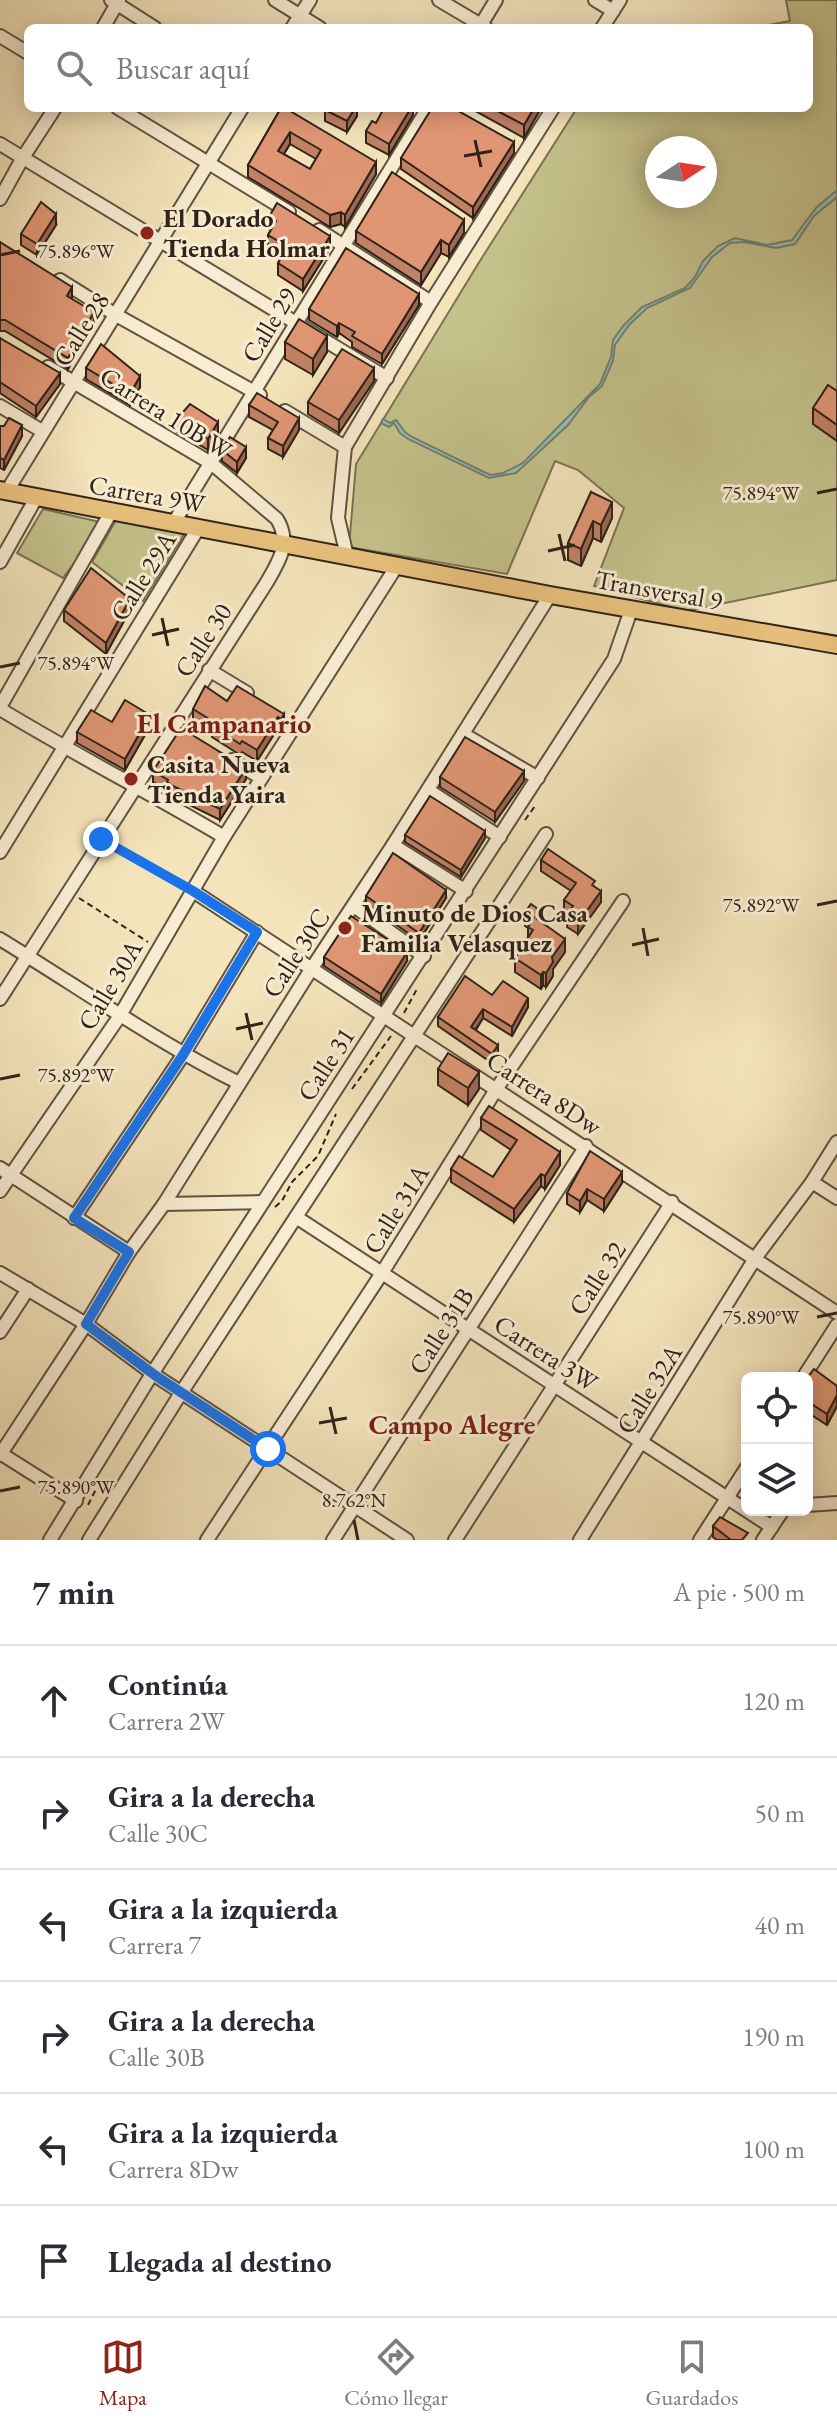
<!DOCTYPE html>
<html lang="es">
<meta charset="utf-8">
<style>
:root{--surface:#fff;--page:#f2f2f3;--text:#2b2b33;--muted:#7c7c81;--line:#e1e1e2;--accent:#8f2418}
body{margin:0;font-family:"EB Garamond",serif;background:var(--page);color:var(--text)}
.controls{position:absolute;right:24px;bottom:24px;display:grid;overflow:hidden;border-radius:12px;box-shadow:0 4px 20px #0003}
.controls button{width:72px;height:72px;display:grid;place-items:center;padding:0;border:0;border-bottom:2px solid var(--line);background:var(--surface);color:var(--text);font:40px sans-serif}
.compass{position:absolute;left:645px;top:136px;width:72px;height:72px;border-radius:50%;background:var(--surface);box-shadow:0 4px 20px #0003;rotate:78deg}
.stop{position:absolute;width:24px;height:24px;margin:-18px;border:6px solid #1a73e8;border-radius:50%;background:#fff}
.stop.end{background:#1a73e8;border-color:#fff;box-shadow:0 2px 8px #0008}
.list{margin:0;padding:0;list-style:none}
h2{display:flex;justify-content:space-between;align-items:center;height:104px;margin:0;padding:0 32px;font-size:34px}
h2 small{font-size:26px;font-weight:400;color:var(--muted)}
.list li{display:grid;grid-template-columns:52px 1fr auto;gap:24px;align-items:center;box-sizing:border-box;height:112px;padding:0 32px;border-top:2px solid var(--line)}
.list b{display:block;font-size:30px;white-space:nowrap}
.list p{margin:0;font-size:26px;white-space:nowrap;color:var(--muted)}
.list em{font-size:26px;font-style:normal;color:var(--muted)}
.icon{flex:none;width:44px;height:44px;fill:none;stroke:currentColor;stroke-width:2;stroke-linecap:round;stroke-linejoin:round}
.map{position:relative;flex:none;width:837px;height:1540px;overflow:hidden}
.search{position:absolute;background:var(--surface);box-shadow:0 4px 20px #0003;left:24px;right:24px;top:24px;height:88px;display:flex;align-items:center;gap:20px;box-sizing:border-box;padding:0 28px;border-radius:12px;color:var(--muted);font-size:30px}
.sheet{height:776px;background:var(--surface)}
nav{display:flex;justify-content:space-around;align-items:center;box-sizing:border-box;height:112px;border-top:2px solid var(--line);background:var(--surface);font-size:22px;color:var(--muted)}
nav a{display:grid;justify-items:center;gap:4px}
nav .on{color:var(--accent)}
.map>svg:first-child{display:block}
.green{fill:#c4c18b;stroke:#7a7252;stroke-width:2;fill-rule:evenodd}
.water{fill:#9cbfb0;stroke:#718074;stroke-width:2}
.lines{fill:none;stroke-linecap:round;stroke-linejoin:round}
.minor-casing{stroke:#615242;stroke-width:16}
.major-casing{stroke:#302219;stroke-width:20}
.path{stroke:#302219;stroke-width:2;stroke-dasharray:6 4;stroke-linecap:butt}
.minor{stroke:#f8edd3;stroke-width:12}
.major{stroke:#eac27e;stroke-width:16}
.wall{fill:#c18165;stroke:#302219;stroke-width:2;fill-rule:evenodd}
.shaded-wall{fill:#9d6952;stroke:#302219;stroke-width:2}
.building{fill:#e09675;stroke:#302219;stroke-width:2;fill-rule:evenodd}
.route{stroke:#1a73e8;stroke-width:10}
.ticks{fill:none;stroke:#302219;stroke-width:3}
.poi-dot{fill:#8f2418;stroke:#f8edd3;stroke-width:3}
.labels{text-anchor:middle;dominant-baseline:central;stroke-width:6;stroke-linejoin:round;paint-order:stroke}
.poi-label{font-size:26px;font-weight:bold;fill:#302219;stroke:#f8edd3;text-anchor:start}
.street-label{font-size:26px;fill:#302219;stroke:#f8edd3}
.neighbourhood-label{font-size:28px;font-weight:bold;fill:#7a1f14;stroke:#f8edd3}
.ticks-label{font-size:20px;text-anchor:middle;fill:#302219;stroke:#f8edd3;stroke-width:6;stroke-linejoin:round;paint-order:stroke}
</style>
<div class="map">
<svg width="837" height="1540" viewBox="0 0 837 1540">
<rect width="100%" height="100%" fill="#f4e4bc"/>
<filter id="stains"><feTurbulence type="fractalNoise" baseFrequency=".0025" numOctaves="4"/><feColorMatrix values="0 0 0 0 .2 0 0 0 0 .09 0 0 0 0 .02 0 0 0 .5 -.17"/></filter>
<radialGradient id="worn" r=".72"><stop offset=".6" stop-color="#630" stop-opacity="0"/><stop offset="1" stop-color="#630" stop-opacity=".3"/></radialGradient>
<g class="green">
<path d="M786,0H837V580L686,611L594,586L624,508L578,470L555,461L507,574L349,547L356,464L478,264L577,108H809V28H752L790,21ZM657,148H705V196H657Z"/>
<polygon points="43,509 104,523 63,578 17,553"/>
<polygon points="115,514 188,528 143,601 92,562 115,522"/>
</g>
<polygon class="water" points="837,190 837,197 814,216 795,244 776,248 744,242 730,243 712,257 690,288 647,308 629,325 615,345 613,361 602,386 589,397 568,425 516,473 489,478 408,439 400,433 394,423 389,427 381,423 383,419 390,423 396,420 405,432 412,437 484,472 491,475 503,473 523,463 600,384 611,357 613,340 624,325 642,307 685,288 695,277 703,261 718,246 735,238 767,245 792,240 816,208"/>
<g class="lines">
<defs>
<g id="minor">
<polyline points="111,0 155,28"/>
<polyline points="275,0 320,28"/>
<polyline points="439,0 486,28"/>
<polyline points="595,0 613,11"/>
<polyline points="103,28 119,0"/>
<polyline points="292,28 310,0"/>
<polyline points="479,28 496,0"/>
<polyline points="602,28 620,0"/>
<polyline points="0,36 28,53"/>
<polyline points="118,108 289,212"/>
<polyline points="0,144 387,378"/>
<polyline points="0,199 22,159 55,108"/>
<polyline points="319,230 431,302"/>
<polyline points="60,280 116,315 260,395"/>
<polyline points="0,406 42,431"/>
<polyline points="285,411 345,447"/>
<polyline points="7,491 242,108"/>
<polyline points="173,524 428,108"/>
<polyline points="347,556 338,518 345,447 431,302 553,108"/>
<polyline points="0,562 36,498"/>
<polyline points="209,670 247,693"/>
<polyline points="0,707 111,512"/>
<path d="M0,709C74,754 150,793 224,837"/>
<polyline points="463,734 538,778"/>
<polyline points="232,760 261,778"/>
<polyline points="428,790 500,837"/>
<polyline points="393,845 466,891"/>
<polyline points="0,852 199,527"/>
<polyline points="193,891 837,1313"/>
<polyline points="354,906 424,956"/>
<path d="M0,939C80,988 155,1041 239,1083"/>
<path d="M0,999L267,582C280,560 291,542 277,519L211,463L48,367"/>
<polyline points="0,1168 129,1252"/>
<polyline points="812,1182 837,1198"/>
<polyline points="0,1191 119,1017 224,837 398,564"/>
<polyline points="164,1204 263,1202"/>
<polyline points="296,1217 772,1527"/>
<polyline points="74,1218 183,1055 257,932"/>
<polyline points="0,1273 86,1324 156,1376 407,1540"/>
<polyline points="0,1332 28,1289"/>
<polyline points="803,1378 837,1325"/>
<polyline points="0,1453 76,1501"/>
<polyline points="0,1455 86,1324 129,1252 164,1204 312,968 393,845 550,595"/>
<polyline points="807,1505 837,1503"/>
<polyline points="50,1540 152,1374 614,659 631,610"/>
<polyline points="89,1540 181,1393 546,834"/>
<polyline points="207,1540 382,1273 497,1088 623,901"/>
<polyline points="333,1540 586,1146"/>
<polyline points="455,1540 672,1202"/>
<polyline points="580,1540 756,1257 812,1182 837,1142"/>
<polyline points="700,1540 747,1467"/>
<polyline points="763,1540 783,1510"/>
</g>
<polyline id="major" points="0,490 550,595 837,645"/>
</defs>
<use href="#minor" class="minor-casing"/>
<use href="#major" class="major-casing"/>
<g class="path">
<polyline points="525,820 535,806"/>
<polyline points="113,845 180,883"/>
<polyline points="79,898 148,942"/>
<polyline points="404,1013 418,987"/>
<polyline points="352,1089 391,1036"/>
<polyline points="275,1207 282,1201 292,1182 318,1156 336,1114"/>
<polyline points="88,1505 96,1489"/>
</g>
<use href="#minor" class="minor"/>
<use href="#major" class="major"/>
</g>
<g class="wall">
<path d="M281,108L376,174L345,227L341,224L330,227L248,177V165ZM290,144L316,159L310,169L284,154Z"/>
<polygon points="357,108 357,116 347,132 325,121 325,110"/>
<polygon points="413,108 413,115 389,155 366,143 366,131 376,123"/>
<polygon points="470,108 541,108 524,138"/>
<polygon points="514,153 473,218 401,169 401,158"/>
<polygon points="269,217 330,248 303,291 278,275 278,263 282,256 268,248 268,235 271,230 269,229"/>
<polygon points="56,225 37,255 21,245 21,234"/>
<polygon points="356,231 464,233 449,257 441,253 421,285 356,243"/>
<polygon points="0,242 72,299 94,323 68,369 5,331 0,331"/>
<polygon points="419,305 382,364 352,347 352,342 339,333 337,337 309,320 309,309"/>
<polygon points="0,338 60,384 36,417 0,393"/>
<polygon points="285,342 327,352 313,375 285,359"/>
<polygon points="86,368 140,387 130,405 86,379"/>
<polygon points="374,381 339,433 308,414 308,402"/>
<polygon points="837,391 837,441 813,424 813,408"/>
<polygon points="249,405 299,430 283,457 268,449 268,438 273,430 249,417"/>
<polygon points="176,420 218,433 208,450 176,431"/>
<polygon points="0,426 22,436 4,470 0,468"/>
<polygon points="222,450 246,458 237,473 222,461"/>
<polygon points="591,492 612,518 601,542 593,538 581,566 568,560 568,543"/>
<polygon points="64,610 130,610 106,654 64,621"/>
<polygon points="227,701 284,714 284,725 281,730 278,728 257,761 242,752 240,755 212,737 212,732 193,720 193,709"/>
<polygon points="112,722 150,726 125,770 77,743 77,732"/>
<polygon points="153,771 246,779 220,820 167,794 167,790 153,782"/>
<polygon points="440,777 524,781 495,822 440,787"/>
<polygon points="405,835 485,838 461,877 405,842"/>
<polygon points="541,860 595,887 601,902 578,934 567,927 568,914 564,911 564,900 571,891 541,871"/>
<polygon points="366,896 446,898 419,941 366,903"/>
<polygon points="525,912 542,922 565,952 553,969 553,976 546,987 543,985 541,989 515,972 515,958 528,937 528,928 525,926"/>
<polygon points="324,957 407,961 381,1003 324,966"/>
<polygon points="492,995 528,1007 512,1036 483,1018 476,1030 498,1054 492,1063 438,1026 438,1017"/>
<polygon points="438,1069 479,1089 468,1105 438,1085"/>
<polygon points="481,1118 560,1165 545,1189 541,1186 514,1222 451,1182 451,1169 493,1177 511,1150 481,1130"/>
<polygon points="622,1183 604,1211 587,1200 580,1212 567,1204 567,1193"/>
<polygon points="807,1378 837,1386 837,1406 827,1425 807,1412"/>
<polygon points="713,1526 742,1540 717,1540 713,1537"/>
</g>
<g class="shaded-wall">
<polygon points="355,108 357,108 357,116 347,132 347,121"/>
<polygon points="411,108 413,108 413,115 389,155 389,144"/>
<polygon points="534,108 541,108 524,138 524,125"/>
<polygon points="290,132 290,144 278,163 278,151"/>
<polygon points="514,142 514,153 473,218 473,207"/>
<polygon points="376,162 376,174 345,227 345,215"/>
<polygon points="341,212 341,224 330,227 330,215"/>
<polygon points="56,214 56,225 37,255 37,244"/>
<polygon points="464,220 464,233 449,257 449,245"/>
<polygon points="330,236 330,248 303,291 303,279"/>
<polygon points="441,240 441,253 421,285 421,272"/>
<polygon points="72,287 72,298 67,307 67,296"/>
<polygon points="419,294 419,305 382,364 382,354"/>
<polygon points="94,312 94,323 68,369 68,358"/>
<polygon points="339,323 339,333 337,337 337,326"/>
<polygon points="327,336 327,352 313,375 313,359"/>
<polygon points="374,368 374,381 339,433 339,420"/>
<polygon points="60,373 60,384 36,417 36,406"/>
<polygon points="140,376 140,387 130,405 130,394"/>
<polygon points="299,418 299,430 283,457 283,446"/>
<polygon points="218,422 218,433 208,450 208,439"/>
<polygon points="22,425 22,436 4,470 4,460"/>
<polygon points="246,447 246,458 237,473 237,462"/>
<polygon points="612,502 612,518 601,542 601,525"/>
<polygon points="593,521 593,538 581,566 581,549"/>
<polygon points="130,599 130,610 106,654 106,643"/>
<polygon points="284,714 284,725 281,730 281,719"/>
<polygon points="150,715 150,726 125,770 125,759"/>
<polygon points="278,717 278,728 257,761 257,750"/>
<polygon points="246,768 246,779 220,820 220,809"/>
<polygon points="524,771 524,781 495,822 495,812"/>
<polygon points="485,831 485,838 461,877 461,870"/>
<polygon points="446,890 446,898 419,941 419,933"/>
<polygon points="601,891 601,902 578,934 578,923"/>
<polygon points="565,939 565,952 553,969 553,976 546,987 546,973 552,957"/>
<polygon points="407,952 407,961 381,1003 381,994"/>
<polygon points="543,972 543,985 541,989 541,975"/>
<polygon points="528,998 528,1007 512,1036 512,1027"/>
<polygon points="483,1009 483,1018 471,1036 471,1027"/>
<polygon points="498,1045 498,1054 492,1063 492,1054"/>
<polygon points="479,1072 479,1089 468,1105 468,1088"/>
<polygon points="560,1152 560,1165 545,1189 545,1176"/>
<polygon points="622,1172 622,1183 604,1211 604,1199"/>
<polygon points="541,1174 541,1186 514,1222 514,1209"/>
<polygon points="587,1189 587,1200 580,1212 580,1201"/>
<polygon points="837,1395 837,1406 827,1425 827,1414"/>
</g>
<g class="building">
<path d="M281,108H285L376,162L345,215L341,212L330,215L248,165ZM290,132L321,150L310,169L278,151Z"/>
<polygon points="326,108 355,108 347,121 325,110"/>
<polygon points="384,108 411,108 389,144 366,131 372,121 376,123"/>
<polygon points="432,108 453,108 514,142 473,207 401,158"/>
<polygon points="492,108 534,108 524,125"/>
<polygon points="392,172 464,220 449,245 441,240 421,272 356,231"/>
<polygon points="41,202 56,214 37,244 21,234"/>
<polygon points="277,203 330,236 303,279 278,263 288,247 268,235 276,221 269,217"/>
<polygon points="0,242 72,287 67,296 94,312 68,358 5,320 0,320"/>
<polygon points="346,248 419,294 382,354 352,336 355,332 339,323 337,326 309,309"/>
<polygon points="299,319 327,336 313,359 285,342"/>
<polygon points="0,338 60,373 36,406 0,382"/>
<polygon points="101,344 140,376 130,394 86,368"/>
<polygon points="342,349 374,368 339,420 308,402"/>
<polygon points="828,385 837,391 837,425 813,408"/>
<polygon points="257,393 299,418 283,446 268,438 278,422 249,405"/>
<polygon points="190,404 218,422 208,439 176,420"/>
<polygon points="9,418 22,425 4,460 0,458 0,426 4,426"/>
<polygon points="230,437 246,447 237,462 222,450"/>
<polygon points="591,492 612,502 601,525 593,521 581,549 568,543"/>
<polygon points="91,568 130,599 106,643 64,610"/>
<polygon points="205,686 227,701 237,686 284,714 281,719 278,717 257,750 242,741 240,744 212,726 214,722 193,709"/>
<polygon points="125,700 150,715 125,759 77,732 91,710 112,722"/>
<polygon points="181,728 246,768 220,809 175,787 167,782 168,780 153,771"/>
<polygon points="465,737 524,771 495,812 440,777"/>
<polygon points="430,796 485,831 461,870 405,835"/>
<polygon points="548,849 595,881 592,885 601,891 578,923 567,915 573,906 564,900 576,883 541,860"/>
<polygon points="393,853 446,890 419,933 366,896"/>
<polygon points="531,904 542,912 537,919 565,939 552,957 553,962 546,973 543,972 541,975 515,958 533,930 528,927 534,918 525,912"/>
<polygon points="351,916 407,952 381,994 324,957"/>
<polygon points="465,976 492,995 503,981 528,998 512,1027 483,1009 471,1027 498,1045 492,1054 438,1017"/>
<polygon points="448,1053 479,1072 468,1088 438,1069"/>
<polygon points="489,1106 560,1152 545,1176 541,1174 514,1209 451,1169 459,1156 493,1177 517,1140 481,1118"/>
<polygon points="590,1151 622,1172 604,1199 587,1189 580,1201 567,1193"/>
<polygon points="814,1369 837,1386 837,1395 827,1414 807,1401 807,1378"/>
<polygon points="720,1517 748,1533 742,1540 731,1540 713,1526"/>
</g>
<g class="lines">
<polyline class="route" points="101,839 193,891 257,932 183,1055 74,1218 129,1252 86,1324 156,1376 268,1449"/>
</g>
<path class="ticks" d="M475,140L481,167M464,156L492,151M0,255L20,251M817,493L837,489M559,534L565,561M548,551L575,545M162,618L168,646M152,635L179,629M0,667L20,663M817,905L837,901M643,928L648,956M632,945L659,939M246,1013L252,1040M236,1029L263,1023M0,1079L20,1075M817,1317L837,1313M330,1407L336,1434M319,1423L347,1418M0,1491L20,1487M354,1520L358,1540"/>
<g class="poi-dot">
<circle cx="147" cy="233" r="8"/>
<circle cx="131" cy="779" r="8"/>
<circle cx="345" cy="928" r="8"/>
</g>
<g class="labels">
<g class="poi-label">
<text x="163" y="218">El Dorado<tspan x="163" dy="30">Tienda Holmar</tspan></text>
<text x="147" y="764">Casita Nueva<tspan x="147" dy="30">Tienda Yaira</tspan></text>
<text x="361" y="913">Minuto de Dios Casa<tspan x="361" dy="30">Familia Velasquez</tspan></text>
</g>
<g class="street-label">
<text transform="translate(269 325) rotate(-59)">Calle 29</text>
<text transform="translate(81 329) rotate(-58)">Calle 28</text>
<text transform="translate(166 413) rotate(32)">Carrera 10B W</text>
<text transform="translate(147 494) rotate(10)">Carrera 9W</text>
<text transform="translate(143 576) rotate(-58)">Calle 29A</text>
<text transform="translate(659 590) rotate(10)">Transversal 9</text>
<text transform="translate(203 640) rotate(-57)">Calle 30</text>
<text transform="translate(296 953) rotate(-57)">Calle 30C</text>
<text transform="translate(110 985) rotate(-59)">Calle 30A</text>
<text transform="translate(326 1064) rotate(-57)">Calle 31</text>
<text transform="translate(544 1093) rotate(33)">Carrera 8Dw</text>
<text transform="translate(396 1209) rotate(-58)">Calle 31A</text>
<text transform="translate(597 1278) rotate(-57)">Calle 32</text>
<text transform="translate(441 1331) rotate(-57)">Calle 31B</text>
<text transform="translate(546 1353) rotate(33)">Carrera 3W</text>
<text transform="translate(649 1389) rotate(-58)">Calle 32A</text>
</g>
<g class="neighbourhood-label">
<text x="224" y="723">El Campanario</text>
<text x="452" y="1424">Campo Alegre</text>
</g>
</g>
<g class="ticks-label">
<text x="76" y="258">75.896°W</text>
<text x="761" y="500">75.894°W</text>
<text x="76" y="670">75.894°W</text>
<text x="761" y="912">75.892°W</text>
<text x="76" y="1082">75.892°W</text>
<text x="761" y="1324">75.890°W</text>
<text x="76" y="1494">75.890°W</text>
<text x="354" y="1507">8.762°N</text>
</g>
<rect width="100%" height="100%" filter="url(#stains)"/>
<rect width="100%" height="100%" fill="url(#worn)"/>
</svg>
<div class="controls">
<button><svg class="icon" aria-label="locate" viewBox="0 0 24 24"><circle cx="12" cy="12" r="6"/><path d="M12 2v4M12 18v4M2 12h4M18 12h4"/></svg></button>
<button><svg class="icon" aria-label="layers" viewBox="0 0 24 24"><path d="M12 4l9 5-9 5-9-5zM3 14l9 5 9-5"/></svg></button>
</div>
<svg class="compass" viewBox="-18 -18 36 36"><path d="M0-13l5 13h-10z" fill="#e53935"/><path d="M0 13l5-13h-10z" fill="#7c7c81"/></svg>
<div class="stop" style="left:268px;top:1449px"></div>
<div class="stop end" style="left:101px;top:839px"></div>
<div class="search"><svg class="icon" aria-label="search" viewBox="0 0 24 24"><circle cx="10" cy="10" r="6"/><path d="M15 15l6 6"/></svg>Buscar aquí</div>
</div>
<section class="sheet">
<h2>7 min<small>A pie · 500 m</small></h2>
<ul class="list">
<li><svg class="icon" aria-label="ahead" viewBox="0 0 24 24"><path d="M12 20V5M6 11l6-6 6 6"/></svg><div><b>Continúa</b><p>Carrera 2W</p></div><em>120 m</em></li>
<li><svg class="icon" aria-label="right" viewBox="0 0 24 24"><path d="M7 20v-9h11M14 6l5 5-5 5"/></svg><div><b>Gira a la derecha</b><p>Calle 30C</p></div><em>50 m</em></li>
<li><svg class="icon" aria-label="left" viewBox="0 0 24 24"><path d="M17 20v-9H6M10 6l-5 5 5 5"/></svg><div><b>Gira a la izquierda</b><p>Carrera 7</p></div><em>40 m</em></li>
<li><svg class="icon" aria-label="right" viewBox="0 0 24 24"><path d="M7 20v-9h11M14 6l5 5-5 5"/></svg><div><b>Gira a la derecha</b><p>Calle 30B</p></div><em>190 m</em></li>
<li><svg class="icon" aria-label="left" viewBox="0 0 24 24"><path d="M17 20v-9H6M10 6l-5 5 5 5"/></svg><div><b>Gira a la izquierda</b><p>Carrera 8Dw</p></div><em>100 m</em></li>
<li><svg class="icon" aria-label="arrive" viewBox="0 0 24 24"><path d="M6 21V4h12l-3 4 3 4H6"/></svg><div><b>Llegada al destino</b></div></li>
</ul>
</section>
<nav>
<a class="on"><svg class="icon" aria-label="map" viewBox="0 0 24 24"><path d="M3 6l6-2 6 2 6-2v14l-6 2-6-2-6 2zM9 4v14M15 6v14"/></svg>Mapa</a>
<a><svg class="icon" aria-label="directions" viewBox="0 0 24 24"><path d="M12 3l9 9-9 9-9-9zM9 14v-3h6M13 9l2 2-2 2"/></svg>Cómo llegar</a>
<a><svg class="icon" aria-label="saved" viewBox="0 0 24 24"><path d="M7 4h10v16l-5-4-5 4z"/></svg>Guardados</a>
</nav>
